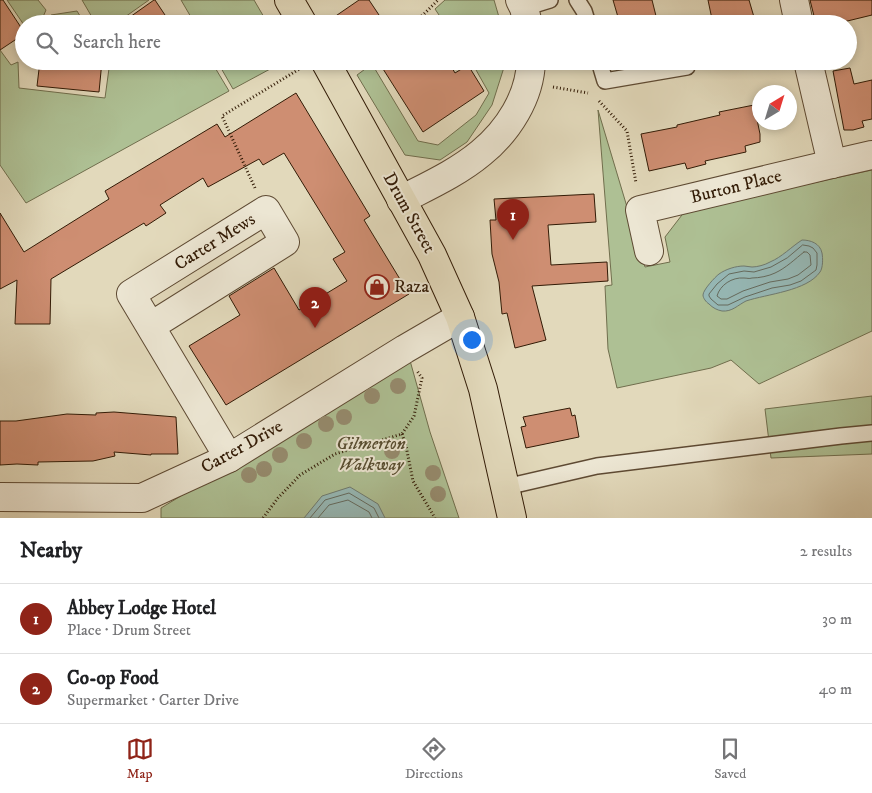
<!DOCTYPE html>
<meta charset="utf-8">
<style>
:root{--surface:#fff;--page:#f2f2f2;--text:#202124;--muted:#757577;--line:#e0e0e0;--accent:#8f2418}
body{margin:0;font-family:"IM FELL DW Pica",serif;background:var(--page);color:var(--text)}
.compass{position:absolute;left:752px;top:85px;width:45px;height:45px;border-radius:50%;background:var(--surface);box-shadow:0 2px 8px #0003;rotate:38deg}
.you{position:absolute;left:471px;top:339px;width:18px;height:18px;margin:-12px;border:4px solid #fff;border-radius:50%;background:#1a73e8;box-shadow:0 0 0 8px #1a73e833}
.badge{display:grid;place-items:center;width:32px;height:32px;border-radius:50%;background:var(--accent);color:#fff;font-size:16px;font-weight:700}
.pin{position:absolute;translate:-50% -41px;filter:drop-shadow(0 1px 2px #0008)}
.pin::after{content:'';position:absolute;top:26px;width:18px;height:15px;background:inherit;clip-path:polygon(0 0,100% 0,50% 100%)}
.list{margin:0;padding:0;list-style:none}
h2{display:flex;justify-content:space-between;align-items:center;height:65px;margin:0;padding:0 20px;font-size:21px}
h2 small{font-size:16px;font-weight:400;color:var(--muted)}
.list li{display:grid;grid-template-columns:32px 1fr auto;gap:15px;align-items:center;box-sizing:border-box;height:70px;padding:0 20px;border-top:1px solid var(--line)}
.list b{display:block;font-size:19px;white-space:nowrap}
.list p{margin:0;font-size:16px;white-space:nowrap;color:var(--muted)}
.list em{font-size:16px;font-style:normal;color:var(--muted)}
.icon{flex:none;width:28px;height:28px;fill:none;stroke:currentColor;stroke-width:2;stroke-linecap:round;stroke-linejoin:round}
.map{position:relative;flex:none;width:872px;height:518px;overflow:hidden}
.search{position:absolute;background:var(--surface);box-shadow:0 2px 8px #0003;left:15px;right:15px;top:15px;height:55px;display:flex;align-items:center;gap:12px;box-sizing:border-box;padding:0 18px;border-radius:28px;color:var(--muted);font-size:19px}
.sheet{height:205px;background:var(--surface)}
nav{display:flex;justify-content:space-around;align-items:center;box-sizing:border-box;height:70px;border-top:1px solid var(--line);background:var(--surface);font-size:14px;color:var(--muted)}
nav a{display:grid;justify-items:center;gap:2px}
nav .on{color:var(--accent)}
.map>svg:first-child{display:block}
.green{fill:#aec094;stroke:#706e4d}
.water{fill:#96b9b7;stroke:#6e7a70}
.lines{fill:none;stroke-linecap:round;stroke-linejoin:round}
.shore{stroke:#646a5e;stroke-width:1}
.building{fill:#ce8e72;stroke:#321b06}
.service-casing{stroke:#5e4a33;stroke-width:18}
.minor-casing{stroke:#5e4a33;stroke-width:30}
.primary-casing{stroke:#321b06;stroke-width:30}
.path{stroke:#321b06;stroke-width:3;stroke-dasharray:1 2.5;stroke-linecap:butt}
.service{stroke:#ece6d3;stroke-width:15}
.minor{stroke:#ece6d3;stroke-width:28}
.primary{stroke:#e2d9bb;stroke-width:28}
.tree{fill:#968c6f}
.labels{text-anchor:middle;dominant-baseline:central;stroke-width:4;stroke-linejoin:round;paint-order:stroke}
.street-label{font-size:18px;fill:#321b06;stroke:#ece6d3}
.poi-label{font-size:18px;fill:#321b06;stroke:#ece6d3;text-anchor:start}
.park-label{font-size:18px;font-style:italic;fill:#574d31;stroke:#ece6d3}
</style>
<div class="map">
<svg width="872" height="518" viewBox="0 0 872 518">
<rect width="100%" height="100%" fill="#e2d9bb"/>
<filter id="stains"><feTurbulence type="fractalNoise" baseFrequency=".004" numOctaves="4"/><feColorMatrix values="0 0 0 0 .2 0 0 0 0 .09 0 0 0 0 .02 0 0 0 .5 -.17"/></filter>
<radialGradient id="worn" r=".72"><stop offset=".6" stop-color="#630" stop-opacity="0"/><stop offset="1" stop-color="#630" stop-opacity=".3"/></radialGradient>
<g class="green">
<polygon points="7,0 38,0 46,10 40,24 24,24 24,25"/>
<polygon points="82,0 149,0 115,24 96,24"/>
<polygon points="181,0 254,0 268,24 195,24"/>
<polygon points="445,0 494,0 501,24 445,24 435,9"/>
<polygon points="77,11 85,24 48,24 51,15"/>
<polygon points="0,50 11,65 18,62 19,88 105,98 110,61 114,61 117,66 125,61 211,61 229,91 26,203 0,165"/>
<polygon points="217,61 285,61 233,89"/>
<polygon points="471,61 506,61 492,105 467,142 440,160 405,155 357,75 372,64 418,141 438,145 476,115 489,93"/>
<polygon points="598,110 645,267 670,262 665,237 685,211 872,170 872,331 759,384 731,360 711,368 617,388 608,349 605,286 612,285"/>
<polygon points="409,357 430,432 459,518 161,518 161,508"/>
<polygon points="872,396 872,454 771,458 765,409"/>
</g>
<g class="water">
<path d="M802,240C810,240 820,243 822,253C823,258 823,268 820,272C807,291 767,294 746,301C738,305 732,312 722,311C717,310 713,308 709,304C706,302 703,298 703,295C703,290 715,277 719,274C726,269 736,266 744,266C747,266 749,267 752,267C757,267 765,265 770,262C782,257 791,247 802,240Z"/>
<polygon points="350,487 378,504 385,518 304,518 322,496"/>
</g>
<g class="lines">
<g class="shore">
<polygon points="803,245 809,246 813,248 817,253 817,265 816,270 801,281 790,285 772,288 745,297 728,305 718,305 711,299 709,296 709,294 717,284 729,274 744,271 754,272 771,267 787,258"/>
<path d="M804,252H807L810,255L811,265L798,275L788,279L770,282L743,291L727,299H721L717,296C720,285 732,277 744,278C747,278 749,279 752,278C759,278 769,276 775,273C786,268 795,259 804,252Z"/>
<polyline points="310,518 325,500 349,493 374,508 379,518"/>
<polyline points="318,518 329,505 348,500 369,512 372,518"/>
</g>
</g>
<g class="building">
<polygon points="0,0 3,0 24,32 24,34 0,50"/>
<polygon points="155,0 171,24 120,24 154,0"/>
<polygon points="359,0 369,0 385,24 324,24"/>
<polygon points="613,0 652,0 658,24 620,24"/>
<polygon points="708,0 749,0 756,24 713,24"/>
<polygon points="810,0 872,0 872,15 835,24 816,24"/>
<polygon points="40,61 102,61 99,92 37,86"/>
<polygon points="378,61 448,61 455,73 468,65 484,91 423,132"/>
<polygon points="850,68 854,84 872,80 872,119 862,121 864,127 853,130 844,130 833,71"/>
<polygon points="296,93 370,216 364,220 409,294 226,405 189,346 240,315 229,296 274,268 299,310 347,281 333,259 345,252 284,153 263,165 259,159 208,187 203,178 160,205 166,213 146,226 144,223 51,279 50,324 15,324 17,280 0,289 0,213 24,252 109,199 105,191 217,124 225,137"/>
<polygon points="754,105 760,134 760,142 745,146 746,152 705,161 706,164 687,169 685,163 649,171 641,134 677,127 677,125 720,115 719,112"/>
<polygon points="594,194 596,222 548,225 551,265 607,262 608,281 532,286 546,340 515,348 507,313 502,314 499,282 492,254 490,220 496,220 494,199"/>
<polygon points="570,408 572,416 575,415 579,437 526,448 521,427 526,426 523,417"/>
<polygon points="114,412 176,417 178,454 151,454 151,455 114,452 115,456 93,461 38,462 38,465 17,464 0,465 0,421 16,421 67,414 96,415 96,413"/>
</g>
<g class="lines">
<defs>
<g id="service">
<polyline points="577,0 584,11 588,24"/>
<polyline points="524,8 550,0"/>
<polyline points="599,61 605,81 687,67"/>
<polyline points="506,487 597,466 841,436 872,433"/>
</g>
<g id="minor">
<polyline points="520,0 524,8 528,24"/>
<polyline points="794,0 799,24"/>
<polyline points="808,61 832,164"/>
<path d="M401,200C428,186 457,173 481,153C508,131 530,97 531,61"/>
<polyline points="649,251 640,210 832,164 872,155"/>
<polyline points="151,326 285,242 266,210 131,294 229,458"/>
<polyline points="0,497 142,498 229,458 405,349 460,317"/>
</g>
<g id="primary">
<polyline points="289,0 303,24"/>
<polyline points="325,61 432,255 460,317 483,389 512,518"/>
</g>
</defs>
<use href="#service" class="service-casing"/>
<use href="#minor" class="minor-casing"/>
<use href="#primary" class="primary-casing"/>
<g class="path">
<polyline points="410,24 423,15 438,0"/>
<polyline points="553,87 588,93"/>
<polyline points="599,101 627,131 636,183"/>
<polyline points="255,188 222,116 301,68"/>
<polyline points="402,434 406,446 413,481 435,518"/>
<polyline points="263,518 278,498 300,475 335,454 402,434 414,416 422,378 417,371"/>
</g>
<use href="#service" class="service"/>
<use href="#minor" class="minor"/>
<use href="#primary" class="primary"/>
</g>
<g class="tree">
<circle cx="398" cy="386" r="8"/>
<circle cx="372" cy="396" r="8"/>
<circle cx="344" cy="417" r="8"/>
<circle cx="326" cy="424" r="8"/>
<circle cx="304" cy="441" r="8"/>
<circle cx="392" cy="451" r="8"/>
<circle cx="280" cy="455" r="8"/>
<circle cx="264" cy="469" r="8"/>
<circle cx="433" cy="473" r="8"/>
<circle cx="249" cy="475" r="8"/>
<circle cx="438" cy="494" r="8"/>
</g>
<defs>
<symbol id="shop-ring" viewBox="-11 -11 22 22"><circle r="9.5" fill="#ece6d3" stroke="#8f2418" stroke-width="1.5"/><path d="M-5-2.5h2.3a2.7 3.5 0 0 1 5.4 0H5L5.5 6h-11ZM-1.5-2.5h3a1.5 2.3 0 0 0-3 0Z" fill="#8f2418"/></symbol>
</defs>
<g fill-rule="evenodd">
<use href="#shop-ring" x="363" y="273" width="28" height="28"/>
</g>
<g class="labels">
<g class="street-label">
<text transform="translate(736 187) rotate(-14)">Burton Place</text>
<text transform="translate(409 213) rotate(61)">Drum Street</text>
<text transform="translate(215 242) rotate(-32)">Carter Mews</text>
<text transform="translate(242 447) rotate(-29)">Carter Drive</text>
</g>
<g class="poi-label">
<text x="394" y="287">Raza</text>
</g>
<g class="park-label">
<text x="371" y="444">Gilmerton<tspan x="371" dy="21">Walkway</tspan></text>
</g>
</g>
<rect width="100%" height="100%" filter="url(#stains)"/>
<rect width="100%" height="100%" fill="url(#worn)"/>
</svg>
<svg class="compass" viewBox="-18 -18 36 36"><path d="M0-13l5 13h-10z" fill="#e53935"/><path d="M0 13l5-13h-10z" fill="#757577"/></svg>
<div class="you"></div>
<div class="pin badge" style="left:513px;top:240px">1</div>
<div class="pin badge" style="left:315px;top:328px">2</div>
<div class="search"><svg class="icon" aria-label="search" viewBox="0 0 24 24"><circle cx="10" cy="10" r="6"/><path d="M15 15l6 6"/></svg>Search here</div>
</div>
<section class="sheet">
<h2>Nearby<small>2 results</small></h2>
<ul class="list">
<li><span class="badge">1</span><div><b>Abbey Lodge Hotel</b><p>Place · Drum Street</p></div><em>30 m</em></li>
<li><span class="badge">2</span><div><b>Co-op Food</b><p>Supermarket · Carter Drive</p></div><em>40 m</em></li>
</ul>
</section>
<nav>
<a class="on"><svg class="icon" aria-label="map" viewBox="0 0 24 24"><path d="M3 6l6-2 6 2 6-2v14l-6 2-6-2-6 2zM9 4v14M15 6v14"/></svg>Map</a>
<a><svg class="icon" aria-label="directions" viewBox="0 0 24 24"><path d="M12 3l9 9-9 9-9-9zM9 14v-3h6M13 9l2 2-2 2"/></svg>Directions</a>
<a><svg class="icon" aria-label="saved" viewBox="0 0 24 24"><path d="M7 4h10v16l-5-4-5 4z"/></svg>Saved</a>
</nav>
